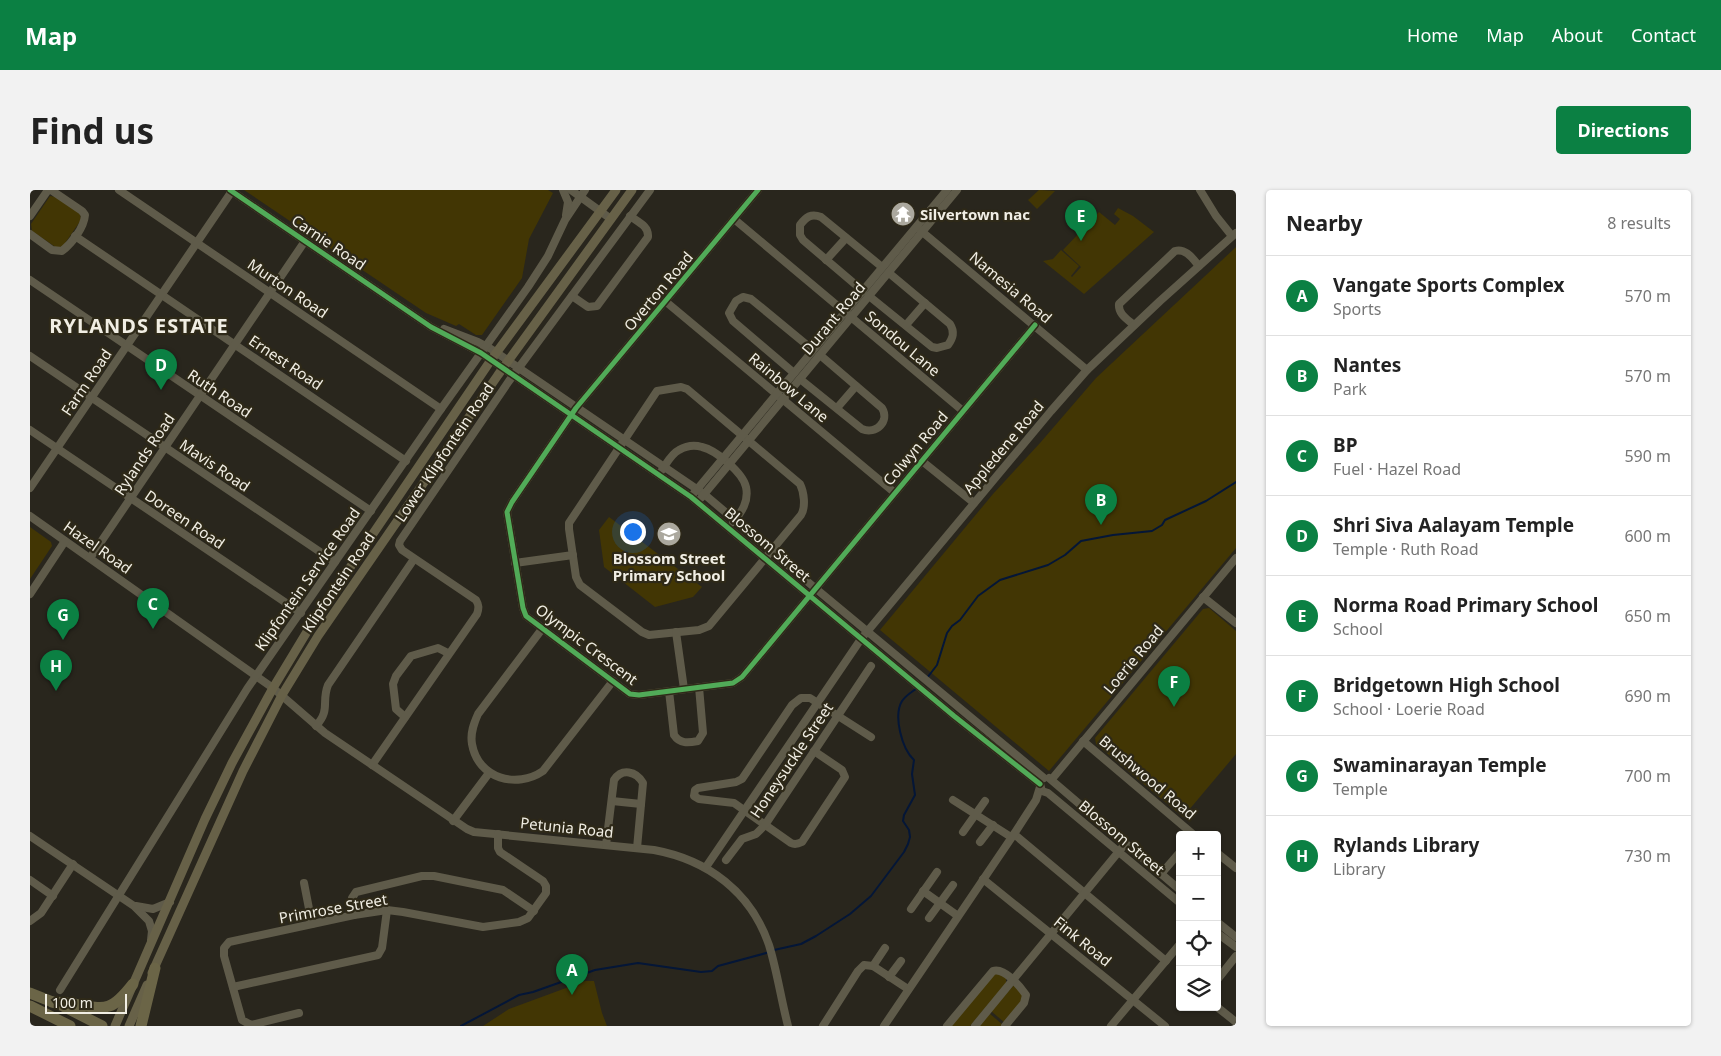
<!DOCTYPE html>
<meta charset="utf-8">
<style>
:root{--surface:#fff;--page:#f2f2f2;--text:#222;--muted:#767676;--line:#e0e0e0;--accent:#0b8043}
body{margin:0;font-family:"Noto Sans",sans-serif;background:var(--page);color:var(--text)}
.controls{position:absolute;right:15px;bottom:15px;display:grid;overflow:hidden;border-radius:5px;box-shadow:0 1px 4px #0004}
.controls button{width:45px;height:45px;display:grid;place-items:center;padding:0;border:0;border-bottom:1px solid var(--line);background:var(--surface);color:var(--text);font:25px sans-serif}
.scale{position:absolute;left:15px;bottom:12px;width:82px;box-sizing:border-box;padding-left:5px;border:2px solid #f1eee4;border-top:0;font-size:14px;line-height:18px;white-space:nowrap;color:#f1eee4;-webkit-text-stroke:4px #2e2918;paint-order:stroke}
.you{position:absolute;left:602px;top:341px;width:18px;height:18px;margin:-12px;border:4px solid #fff;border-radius:50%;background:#1a73e8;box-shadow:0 0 0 8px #1a73e833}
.badge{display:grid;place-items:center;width:32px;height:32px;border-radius:50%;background:var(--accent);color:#fff;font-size:16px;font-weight:700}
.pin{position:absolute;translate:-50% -41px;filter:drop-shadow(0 1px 2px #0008)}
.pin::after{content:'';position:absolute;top:26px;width:18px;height:15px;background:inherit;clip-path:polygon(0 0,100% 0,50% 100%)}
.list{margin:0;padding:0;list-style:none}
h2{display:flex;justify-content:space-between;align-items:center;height:65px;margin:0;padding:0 20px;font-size:21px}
h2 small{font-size:16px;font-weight:400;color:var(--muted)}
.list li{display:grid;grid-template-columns:32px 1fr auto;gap:15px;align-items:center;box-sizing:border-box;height:80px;padding:0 20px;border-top:1px solid var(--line)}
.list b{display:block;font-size:19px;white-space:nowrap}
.list p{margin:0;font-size:16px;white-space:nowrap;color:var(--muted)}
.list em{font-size:16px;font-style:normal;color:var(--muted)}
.icon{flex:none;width:28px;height:28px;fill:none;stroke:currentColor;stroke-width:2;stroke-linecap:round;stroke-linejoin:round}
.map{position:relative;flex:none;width:1206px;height:836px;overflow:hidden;border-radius:5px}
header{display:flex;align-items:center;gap:30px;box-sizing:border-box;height:70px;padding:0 25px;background:var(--accent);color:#fff}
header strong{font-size:24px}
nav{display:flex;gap:28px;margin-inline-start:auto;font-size:18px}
.intro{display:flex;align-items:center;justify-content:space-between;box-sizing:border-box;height:120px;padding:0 30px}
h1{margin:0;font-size:35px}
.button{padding:12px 22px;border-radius:5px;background:var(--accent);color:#fff;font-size:18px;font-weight:700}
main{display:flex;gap:30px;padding:0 30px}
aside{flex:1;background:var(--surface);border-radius:5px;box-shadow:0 1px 4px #0004}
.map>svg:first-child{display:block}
.green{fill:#423604}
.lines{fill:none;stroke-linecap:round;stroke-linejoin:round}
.stream{stroke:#041637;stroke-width:2}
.minor{stroke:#5f5b4a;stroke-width:8}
.major{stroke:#676148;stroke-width:9}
.highway{stroke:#6b6547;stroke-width:11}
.cycleway-casing{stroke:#2e2918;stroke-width:8}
.cycleway{stroke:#51ab58;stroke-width:5}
.labels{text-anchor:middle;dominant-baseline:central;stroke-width:4.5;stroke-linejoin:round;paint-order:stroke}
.poi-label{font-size:15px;font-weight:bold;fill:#f1eee4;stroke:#2e2918;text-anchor:start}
.street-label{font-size:15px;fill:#f1eee4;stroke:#2e2918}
.district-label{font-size:20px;font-weight:bold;letter-spacing:1px;fill:#f1eee4;stroke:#2e2918}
</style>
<header>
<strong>Map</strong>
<nav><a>Home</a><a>Map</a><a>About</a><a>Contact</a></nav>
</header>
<div class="intro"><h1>Find us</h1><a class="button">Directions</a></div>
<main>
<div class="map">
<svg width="1206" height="836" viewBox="0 0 1206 836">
<rect width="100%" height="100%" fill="#29261d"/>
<g class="green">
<polygon points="214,0 518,0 523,3 499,49 492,88 452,145 446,145 429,134 426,136 396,123"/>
<polygon points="1009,0 1025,1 1007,19 998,10"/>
<polygon points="20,6 26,7 50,23 51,30 33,56 27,58 2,41 1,34"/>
<polygon points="1088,18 1103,26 1124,42 1054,104 1013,71 1023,69 1031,60 1049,76 1041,86 1042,87 1051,77 1033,60 1069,22 1085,35 1090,29 1084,24"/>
<polygon points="1206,57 1206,358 1019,581 850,440 963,304 1010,253 1066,188"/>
<polygon points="579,327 672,397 663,407 625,417 574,377 569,340"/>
<polygon points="0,337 21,352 22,356 0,389"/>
<polygon points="1179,418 1206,441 1206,564 1153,627 1066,554 1065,548 1173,419"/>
<polygon points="966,782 976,787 976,793 940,836 919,836"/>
<polygon points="555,791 564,791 572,823 577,836 453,836 479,819"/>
<polygon points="984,795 995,807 975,833 961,821"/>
<polygon points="959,823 973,835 972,836 948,836"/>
</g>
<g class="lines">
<g class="stream">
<polyline points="897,488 907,475 917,443 922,436 930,430 948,406 970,390 1018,375 1035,365 1051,351 1083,345 1122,341 1132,335 1135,330 1176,311 1206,292"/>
<path d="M744,760L771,754L786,746L820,724L841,706L874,662L878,654L880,647L879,640L873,631L874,625L885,605L882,584L884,570C872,559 863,526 872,511C876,505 882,502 887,498"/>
<polyline points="431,836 489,805 503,802 565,780 608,773 671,782 682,781 688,776 740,762"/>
</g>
<g class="minor">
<polyline points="89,0 411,219"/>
<polyline points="200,0 401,137 451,163 661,307 924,526 1010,594"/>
<polyline points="533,0 538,12 536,25"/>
<polyline points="541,0 581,29"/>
<polyline points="728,0 546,218 482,312 477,322 493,418 496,426 600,504 609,505 703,493 712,487 1005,135"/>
<polyline points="1170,0 1186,26 1202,46"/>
<polyline points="0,26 18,0"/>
<polyline points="704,29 933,221"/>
<polyline points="890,40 1057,180"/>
<path d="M0,44L22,60L32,61C42,53 54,38 55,25L52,21L21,0"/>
<polyline points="45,46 376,271"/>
<polyline points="796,70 816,48"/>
<polyline points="0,90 341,321"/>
<path d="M833,101L773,50L770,45V35C776,27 781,23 791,27L852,77"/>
<path d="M542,106L558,117L567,116L618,47C619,36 608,32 600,26"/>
<path d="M839,106L902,157L907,158L918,155C923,148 925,142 920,134L859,83"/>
<polyline points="635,111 865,303"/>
<polyline points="876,135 895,113"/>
<path d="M1104,135C1097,129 1088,124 1089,114L1145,61C1156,58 1163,69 1169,76"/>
<polyline points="414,139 448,152 461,159 674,304 785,398 1014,588"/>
<polyline points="0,166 305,372"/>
<polyline points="764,183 703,131 699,123 706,111 713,107 721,109 783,160"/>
<path d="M770,189L832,239C846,245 860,231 852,218L790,165"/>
<path d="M651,197L657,199L770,294C774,302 776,317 771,325L679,436L669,440L619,445L612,442L550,395L546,387L539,339V333L627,201Z"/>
<polyline points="807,218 826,196"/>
<polyline points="0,240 271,423"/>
<polyline points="892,271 944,313"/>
<path d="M632,280C637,273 641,264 649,260C656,256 665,255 672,257C686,260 713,283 716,297C719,311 712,322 703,332"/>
<polyline points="0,298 202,1"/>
<polyline points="664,303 917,0"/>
<polyline points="671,308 927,0"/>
<path d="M0,326L243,498L295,543L437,639L444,642L624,660C678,670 721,702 739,755C747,781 751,809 758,836"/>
<polyline points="60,368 275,51"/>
<polyline points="485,373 543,365"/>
<polyline points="0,404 35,351"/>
<polyline points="1173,407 1206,433"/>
<path d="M512,439L448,524C444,533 440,543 442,554C448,589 487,599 513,581L583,491"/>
<polyline points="646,442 654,499"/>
<path d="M639,501L644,545C650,554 658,553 668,551L673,543L669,497"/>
<polyline points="375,527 366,519 363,494 366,486 381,466 408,458 418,463"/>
<path d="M286,536C301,519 291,513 298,495L384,369"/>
<polyline points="1053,551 1164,645"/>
<path d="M784,561L812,580L815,587L772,652C768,654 765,655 761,653L704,613L669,609L664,606L665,600L668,598L706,592L712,589L762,515L771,508H780L841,547"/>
<path d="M342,575L447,424C449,418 449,415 446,410L372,360L369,355L370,351L479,191L620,0"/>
<polyline points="1019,588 1150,700"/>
<polyline points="1022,589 1206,368"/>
<polyline points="1010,594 1012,601 1018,603 1150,713"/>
<polyline points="923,610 981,647"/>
<polyline points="582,611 611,614"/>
<polyline points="423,631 459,583"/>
<polyline points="933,642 955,611"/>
<polyline points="984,644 1136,771"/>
<polyline points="0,646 104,716 119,731 122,741 121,750"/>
<polyline points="950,652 963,635"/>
<path d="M576,655L584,590C592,578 606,581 613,593L607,658"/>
<polyline points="1187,663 1206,678"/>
<polyline points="696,670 712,649 726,644 735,635 841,476"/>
<polyline points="676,677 831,449 1021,221 1057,180 1130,111 1206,43"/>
<polyline points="1131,684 1150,662"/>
<polyline points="953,689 1135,836"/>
<polyline points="0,690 23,706"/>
<polyline points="274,693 282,734"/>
<polyline points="893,701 928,726"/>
<polyline points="106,716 123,719 140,712"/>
<polyline points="881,719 907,682"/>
<polyline points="324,725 322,708 326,702 392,686 404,686 473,700 504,721"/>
<polyline points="899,728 923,695"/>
<polyline points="0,731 11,723 43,674"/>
<polyline points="1187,732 1206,747"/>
<polyline points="1187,743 1206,757"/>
<polyline points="843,776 855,758"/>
<polyline points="859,787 871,771"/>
<polyline points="1187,790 1206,766"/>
<polyline points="203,797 348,765 352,758 357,720"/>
<polyline points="30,800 217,499 411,219 498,97 518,66 535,30 555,0"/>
<polyline points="1187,817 1206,832"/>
<polyline points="269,823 221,835 212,830 194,766 194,758 199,752 324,725 357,720 373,722 453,737 489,732 498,728 516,703 516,696 513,691 470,662 468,658 468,644"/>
<polyline points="793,836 828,781 834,775 843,776 878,799"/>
<polyline points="854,836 984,644 1006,610 1010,597"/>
<path d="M917,836L963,781C974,777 990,796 996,805L994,813L975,836"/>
<polyline points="945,836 1095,654"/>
<polyline points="1081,836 1150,754"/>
</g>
<g class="major">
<polyline points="122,783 213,581 252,505 288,446 468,185 602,0"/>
<polyline points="85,836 175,629 202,573 243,498 281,435 461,170 586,0"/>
<polyline points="99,836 117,795"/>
</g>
<g class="highway">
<polyline points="0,803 33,816 72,836"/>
<path d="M22,812C30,812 38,813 45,814C77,820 82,821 103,794"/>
<polyline points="0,816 40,836"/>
<polyline points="111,836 125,778"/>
</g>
<defs>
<g id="cycleway">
<polyline points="200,0 401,137 451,163 661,307 924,526 1010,594"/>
<polyline points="728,0 546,218 482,312 477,322 493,418 496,426 600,504 609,505 703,493 712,487 1005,135"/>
</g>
</defs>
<use href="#cycleway" class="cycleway-casing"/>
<use href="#cycleway" class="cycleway"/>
</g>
<defs>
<symbol id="temple-disc" viewBox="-11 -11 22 22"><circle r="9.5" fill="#aba89e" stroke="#2e2918"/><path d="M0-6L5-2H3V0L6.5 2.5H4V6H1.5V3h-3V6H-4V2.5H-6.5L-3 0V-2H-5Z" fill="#fff"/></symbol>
<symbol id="school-disc" viewBox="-11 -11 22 22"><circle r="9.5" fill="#aba89e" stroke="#2e2918"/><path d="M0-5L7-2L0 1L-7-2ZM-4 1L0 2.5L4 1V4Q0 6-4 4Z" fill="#fff"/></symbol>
</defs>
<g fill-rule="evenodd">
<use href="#temple-disc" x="859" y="10" width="28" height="28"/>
<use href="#school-disc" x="625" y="330" width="28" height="28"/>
</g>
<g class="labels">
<g class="poi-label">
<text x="890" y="24">Silvertown nac</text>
<text x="639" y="368" text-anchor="middle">Blossom Street<tspan x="639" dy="17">Primary School</tspan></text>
</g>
<g class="street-label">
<text transform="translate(299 52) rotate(34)">Carnie Road</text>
<text transform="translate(981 97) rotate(40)">Namesia Road</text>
<text transform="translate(258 98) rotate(34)">Murton Road</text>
<text transform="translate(628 101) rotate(-50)">Overton Road</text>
<text transform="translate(803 128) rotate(-50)">Durant Road</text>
<text transform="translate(873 153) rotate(40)">Sondou Lane</text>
<text transform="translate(256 172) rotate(34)">Ernest Road</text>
<text transform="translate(56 192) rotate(-56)">Farm Road</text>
<text transform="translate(759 197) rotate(40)">Rainbow Lane</text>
<text transform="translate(190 203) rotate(34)">Ruth Road</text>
<text transform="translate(973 257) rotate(-50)">Appledene Road</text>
<text transform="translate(885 258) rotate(-50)">Colwyn Road</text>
<text transform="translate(414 262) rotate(-56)">Lower Klipfontein Road</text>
<text transform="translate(114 264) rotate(-56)">Rylands Road</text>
<text transform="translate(185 275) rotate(34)">Mavis Road</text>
<text transform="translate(155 329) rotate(34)">Doreen Road</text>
<text transform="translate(738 354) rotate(40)">Blossom Street</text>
<text transform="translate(68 357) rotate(35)">Hazel Road</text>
<text transform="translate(277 389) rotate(-55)">Klipfontein Service Road</text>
<text transform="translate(308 392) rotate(-56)">Klipfontein Road</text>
<text transform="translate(557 454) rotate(37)">Olympic Crescent</text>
<text transform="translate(1103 469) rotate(-50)">Loerie Road</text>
<text transform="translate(761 570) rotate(-56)">Honeysuckle Street</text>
<text transform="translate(1118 587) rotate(40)">Brushwood Road</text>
<text transform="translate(537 637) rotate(6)">Petunia Road</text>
<text transform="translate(1092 647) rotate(40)">Blossom Street</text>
<text transform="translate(303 718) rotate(-10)">Primrose Street</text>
<text transform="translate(1053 751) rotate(39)">Fink Road</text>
</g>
<g class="district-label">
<text x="109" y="135">RYLANDS ESTATE</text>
</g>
</g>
</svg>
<div class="controls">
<button>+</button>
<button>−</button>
<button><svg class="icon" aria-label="locate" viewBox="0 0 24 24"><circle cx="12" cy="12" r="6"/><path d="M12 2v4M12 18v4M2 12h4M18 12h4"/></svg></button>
<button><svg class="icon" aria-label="layers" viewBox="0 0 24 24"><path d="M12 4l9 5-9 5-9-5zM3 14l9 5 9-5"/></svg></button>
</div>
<div class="scale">100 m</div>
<div class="you"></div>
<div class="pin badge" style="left:542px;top:805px">A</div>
<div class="pin badge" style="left:1071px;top:335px">B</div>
<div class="pin badge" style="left:123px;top:439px">C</div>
<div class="pin badge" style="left:131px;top:200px">D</div>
<div class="pin badge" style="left:1051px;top:51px">E</div>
<div class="pin badge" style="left:1144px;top:517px">F</div>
<div class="pin badge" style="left:33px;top:450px">G</div>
<div class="pin badge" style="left:26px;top:501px">H</div>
</div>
<aside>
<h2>Nearby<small>8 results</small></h2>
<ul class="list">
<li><span class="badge">A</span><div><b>Vangate Sports Complex</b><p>Sports</p></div><em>570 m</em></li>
<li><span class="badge">B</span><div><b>Nantes</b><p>Park</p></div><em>570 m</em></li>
<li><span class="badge">C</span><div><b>BP</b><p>Fuel · Hazel Road</p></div><em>590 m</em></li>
<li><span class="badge">D</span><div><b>Shri Siva Aalayam Temple</b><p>Temple · Ruth Road</p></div><em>600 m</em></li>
<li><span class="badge">E</span><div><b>Norma Road Primary School</b><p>School</p></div><em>650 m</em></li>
<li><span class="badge">F</span><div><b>Bridgetown High School</b><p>School · Loerie Road</p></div><em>690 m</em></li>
<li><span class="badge">G</span><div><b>Swaminarayan Temple</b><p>Temple</p></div><em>700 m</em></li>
<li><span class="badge">H</span><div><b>Rylands Library</b><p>Library</p></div><em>730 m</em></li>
</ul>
</aside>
</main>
